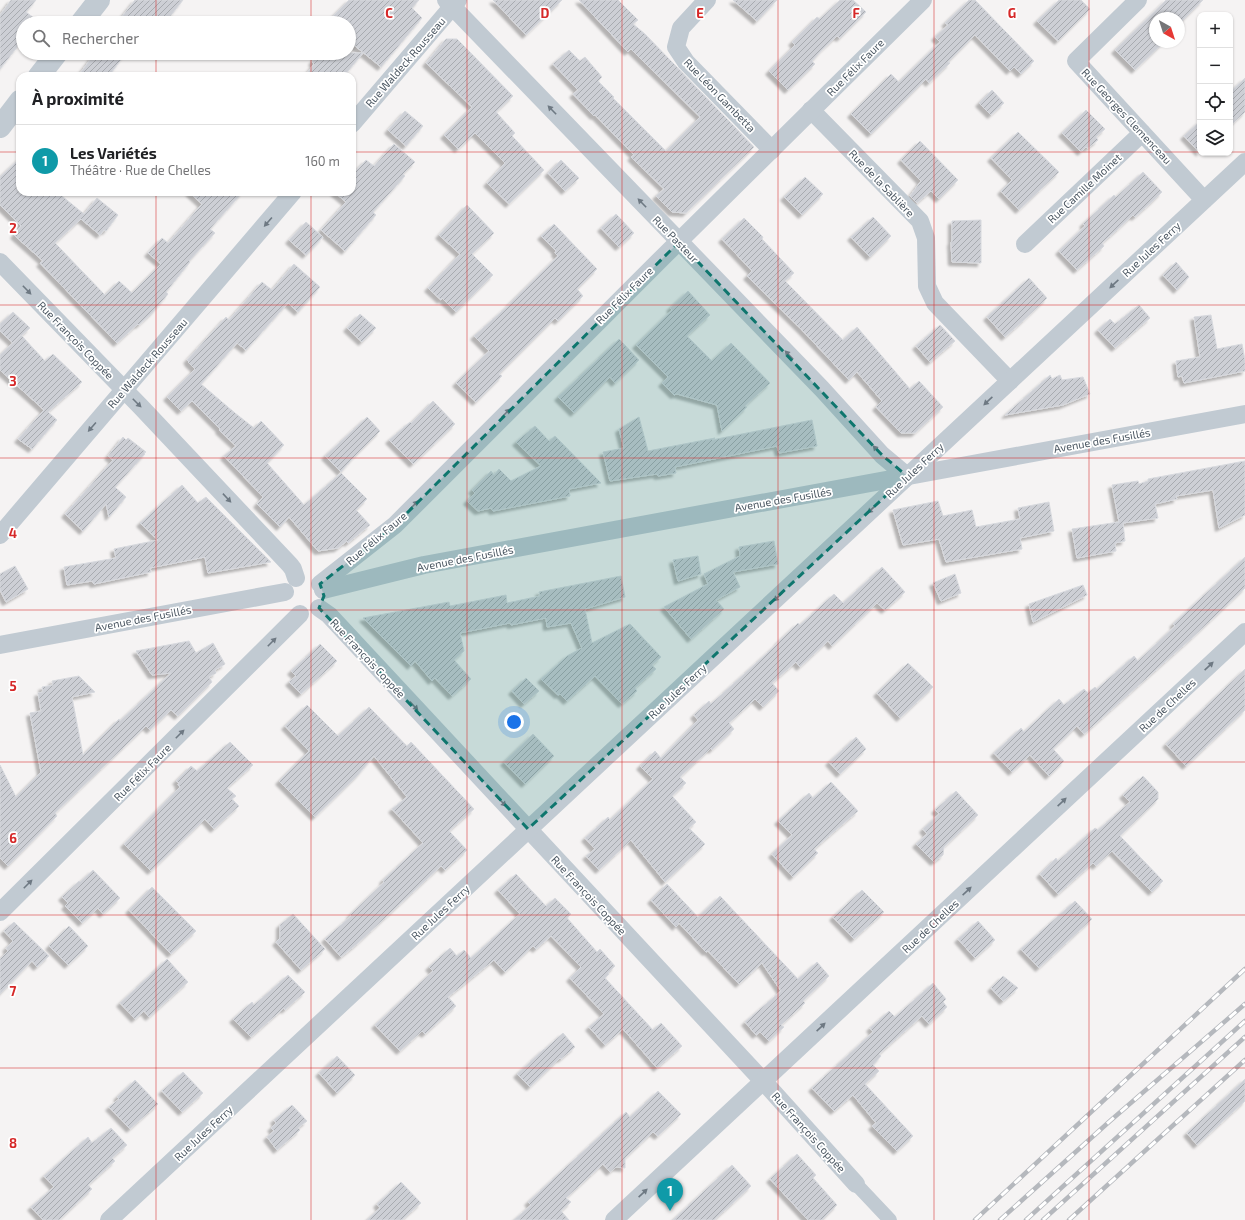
<!DOCTYPE html>
<html lang="fr">
<meta charset="utf-8">
<style>
:root{--surface:#fff;--page:#f2f2f2;--text:#202124;--muted:#757577;--line:#e0e0e0;--accent:#1a73e8}
body{margin:0;font-family:"Exo 2",sans-serif;background:var(--page);color:var(--text)}
.controls{position:absolute;right:12px;top:12px;display:grid;overflow:hidden;border-radius:8px;box-shadow:0 1px 3px #0004}
.controls button{width:36px;height:36px;display:grid;place-items:center;padding:0;border:0;border-bottom:1px solid var(--line);background:var(--surface);color:var(--text);font:20px sans-serif}
.compass{position:absolute;left:1149px;top:12px;width:36px;height:36px;border-radius:50%;background:var(--surface);box-shadow:0 1px 3px #0004;rotate:141deg}
.you{position:absolute;left:514px;top:722px;width:14px;height:14px;margin:-10px;border:3px solid #fff;border-radius:50%;background:#1a73e8;box-shadow:0 0 0 6px #1a73e833}
.badge{display:grid;place-items:center;width:26px;height:26px;border-radius:50%;background:var(--accent);color:#fff;font-size:13px;font-weight:700}
.pin{position:absolute;translate:-50% -33px;filter:drop-shadow(0 1px 2px #0008)}
.pin::after{content:'';position:absolute;top:21px;width:14px;height:12px;background:inherit;clip-path:polygon(0 0,100% 0,50% 100%)}
.list{margin:0;padding:0;list-style:none}
h2{display:flex;justify-content:space-between;align-items:center;height:52px;margin:0;padding:0 16px;font-size:17px}
h2 small{font-size:13px;font-weight:400;color:var(--muted)}
.list li{display:grid;grid-template-columns:26px 1fr auto;gap:12px;align-items:center;box-sizing:border-box;height:72px;padding:0 16px;border-top:1px solid var(--line)}
.list b{display:block;font-size:15px;white-space:nowrap}
.list p{margin:0;font-size:13px;white-space:nowrap;color:var(--muted)}
.list em{font-size:13px;font-style:normal;color:var(--muted)}
.icon{flex:none;width:22px;height:22px;fill:none;stroke:currentColor;stroke-width:2;stroke-linecap:round;stroke-linejoin:round}
.map{position:relative;flex:none;width:1245px;height:1220px;overflow:hidden}
.search{position:absolute;background:var(--surface);box-shadow:0 1px 3px #0004;left:16px;top:16px;width:340px;height:44px;display:flex;align-items:center;gap:10px;box-sizing:border-box;padding:0 14px;border-radius:22px;color:var(--muted);font-size:15px}
.panel{position:absolute;background:var(--surface);box-shadow:0 1px 3px #0004;left:16px;top:72px;width:340px;height:124px;border-radius:12px}
.map>svg:first-child{display:block}
.building{fill:url(#building-hatch);stroke:#d7d9de;filter:url(#shadow)}
.lines{fill:none;stroke-linecap:round;stroke-linejoin:round}
.pedestrian{stroke:#c1cad2;stroke-width:14}
.minor{stroke:#c1cad2;stroke-width:18}
.tertiary{stroke:#c1cad2;stroke-width:22}
.rail-casing{stroke:#b5b8bd;stroke-width:4.5}
.rail{stroke:#fff;stroke-width:3;stroke-dasharray:9;stroke-linecap:butt}
.oneway{fill:#6e7983}
.marked{fill:#0f766e;fill-opacity:0.2;stroke:#0f766e;stroke-width:3;stroke-dasharray:8 5;stroke-linejoin:round}
.grid{fill:none;stroke:#d62828;stroke-width:1;stroke-opacity:0.55}
.labels{text-anchor:middle;dominant-baseline:central;stroke-width:3.5;stroke-linejoin:round;paint-order:stroke}
.street-label{font-size:11px;fill:#4a5661;stroke:#fff}
.grid-label{font-size:13px;text-anchor:middle;font-weight:bold;fill:#d62828;stroke:#fff;stroke-width:3.5;stroke-linejoin:round;paint-order:stroke}
</style>
<div class="map">
<svg width="1245" height="1220" viewBox="0 0 1245 1220">
<defs>
<pattern id="building-hatch" width="6" height="6" patternUnits="userSpaceOnUse"><rect width="6" height="6" fill="#cdcfd5"/><path d="M-1 1l2-2M0 6l6-6M5 7l2-2" fill="none" stroke="#a8abb0"/></pattern>
<filter id="shadow"><feDropShadow dx="-3.5" dy="3.5" stdDeviation="1" flood-color="#0004"/></filter>
</defs>
<rect width="100%" height="100%" fill="#f5f3f3"/>
<g class="building">
<polygon points="11,0 36,0 26,12 34,18 30,23 23,23 23,32 19,38 22,41 0,69 0,15"/>
<polygon points="135,0 183,0 165,23 117,23"/>
<polygon points="349,0 419,0 412,8 422,18 381,67 349,41 349,23 328,23 327,22"/>
<polygon points="493,0 562,0 526,35"/>
<polygon points="579,0 618,0 638,20 633,24 645,34 754,147 686,213 672,212 656,196 664,189 631,157 634,155 595,115 594,116 573,94 578,90 553,64 569,50 580,61 585,57 602,77 598,81 614,97 613,98 666,151 700,117 631,49 628,52"/>
<polygon points="733,0 777,0 757,21"/>
<polygon points="840,0 853,0 866,12 840,38 837,36 823,49 812,61 815,64 788,90 769,71 795,45 792,42 817,17 820,19"/>
<polygon points="969,0 975,0 1034,61 1021,74 1014,67 1010,71 975,35 948,62 950,63 929,83 926,79 871,134 851,114 891,74 899,82 940,42 935,37 948,25 945,23"/>
<polygon points="1059,0 1081,0 1090,9 1058,41 1037,21"/>
<polygon points="1166,0 1203,0 1179,24 1179,18 1155,18 1155,42 1164,42 1135,70 1115,50"/>
<polygon points="446,39 457,39 513,96 496,112 515,133 512,136 544,170 509,204 487,183 505,163 475,133 458,149 444,135 472,107 426,63"/>
<polygon points="95,53 124,53 125,54 109,76 78,76"/>
<polygon points="319,53 363,53 344,76 305,76 314,64 312,62"/>
<polygon points="1245,78 1245,112 1230,126 1230,92"/>
<polygon points="992,90 1004,103 991,115 979,103"/>
<polygon points="1086,110 1105,129 1096,137 1098,140 1088,148 1086,147 1081,152 1062,133"/>
<polygon points="405,111 423,126 406,146 388,130"/>
<polygon points="1200,121 1200,153 1184,136"/>
<polygon points="1018,132 1059,172 1019,210 1001,191 1012,180 991,158"/>
<polygon points="920,141 958,180 939,199 931,191 917,203 910,196 921,181 901,160"/>
<polygon points="394,144 415,162 403,174 405,176 373,212 376,215 345,251 321,230 346,202 334,192 352,192 352,175 366,160 374,166"/>
<polygon points="20,158 20,192 57,192 84,214 97,198 118,215 106,231 104,230 100,235 81,219 55,243 105,295 119,281 132,293 161,264 148,253 162,238 168,243 202,204 189,192 243,192 210,229 215,233 189,261 190,262 166,292 168,294 153,312 139,325 138,324 117,343 40,263 43,261 14,235 21,226 0,205 0,177"/>
<polygon points="561,160 579,178 565,191 548,173"/>
<polygon points="1143,172 1162,192 1154,200 1135,217 1133,215 1117,230 1102,243 1104,246 1077,270 1059,251 1085,226 1083,224 1114,195 1116,197"/>
<polygon points="805,177 823,194 802,215 784,197"/>
<polygon points="467,205 494,233 472,254 493,275 456,312 442,298 441,300 428,288 460,254 439,235"/>
<polygon points="616,214 634,233 619,247 601,228"/>
<polygon points="873,217 891,236 870,257 851,237"/>
<polygon points="744,218 763,237 762,239 794,273 785,281 843,340 857,327 910,389 919,381 943,407 915,433 901,433 876,407 882,401 857,372 849,380 801,329 747,276 752,271 722,239"/>
<polygon points="981,220 981,263 952,262 951,242 952,242 952,221"/>
<polygon points="306,222 323,237 306,255 289,240"/>
<polygon points="554,224 597,269 577,289 583,296 558,321 555,318 499,374 502,376 476,402 456,383 489,351 474,336 510,304 510,303 558,256 555,253 556,251 541,236"/>
<polygon points="1176,262 1189,277 1177,290 1163,275"/>
<polygon points="294,264 320,287 298,312 288,303 246,350 237,343 201,384 235,413 254,428 261,421 284,445 267,463 304,505 341,473 367,499 356,510 370,525 348,543 347,541 338,548 318,551 289,517 280,527 257,504 263,497 224,456 236,446 219,430 220,429 192,401 181,411 167,397 195,369 188,362 189,362 187,360 226,317 229,320 262,282 272,290"/>
<polygon points="1029,278 1047,298 1023,321 1005,337 987,317"/>
<polygon points="688,291 710,315 687,336 712,361 731,343 770,383 745,406 747,407 722,431 717,405 677,394 674,395 662,383 668,377 636,345 672,310 670,308"/>
<polygon points="1139,305 1150,318 1115,348 1098,330 1110,319 1115,324"/>
<polygon points="13,312 30,328 13,343 0,331 0,324"/>
<polygon points="360,314 376,328 362,342 347,328"/>
<polygon points="1211,315 1217,349 1242,344 1245,360 1245,371 1184,383 1182,376 1178,377 1176,361 1200,357 1194,317"/>
<polygon points="940,325 955,341 930,362 916,346"/>
<polygon points="21,335 45,361 53,354 82,382 48,412 57,420 32,449 18,439 44,410 0,370 0,355"/>
<polygon points="619,339 639,360 615,383 610,377 574,413 558,397"/>
<polygon points="1050,375 1052,379 1060,375 1062,380 1083,377 1090,394 1063,405 1005,415"/>
<polygon points="433,401 455,424 413,464 389,440 410,422 411,423"/>
<polygon points="367,417 380,431 354,457 341,472 325,456"/>
<polygon points="639,417 648,451 715,438 712,440 812,420 817,446 779,453 777,446 675,467 676,473 658,476 657,474 610,481 603,452 624,448 619,429"/>
<polygon points="535,426 549,441 555,436 601,483 569,489 570,496 493,511 491,508 478,511 467,501 475,493 472,490 491,471 494,475 499,469 511,481 541,466 516,442"/>
<polygon points="123,437 126,440 128,438 146,452 144,453 145,454 115,487 126,497 109,517 106,504 83,531 65,514 113,460 108,456"/>
<polygon points="1245,461 1245,515 1219,528 1213,490 1176,496 1177,499 1155,504 1158,518 1123,523 1125,541 1115,543 1116,551 1077,558 1072,529 1119,522 1112,485 1138,481 1139,484 1148,481 1148,479"/>
<polygon points="182,485 198,503 206,497 271,562 208,573 205,557 150,568 151,572 94,584 92,581 67,585 64,567 116,558 114,549 158,540 140,523"/>
<polygon points="938,501 943,516 972,510 976,527 1020,519 1018,508 1049,502 1054,531 1020,538 1022,549 946,562 939,539 903,545 893,510"/>
<polygon points="774,541 778,564 733,572 740,587 716,600 724,609 691,639 664,607 708,584 704,574 740,556 739,547"/>
<polygon points="698,556 701,574 678,581 673,560"/>
<polygon points="1245,557 1245,588 1192,638 1084,734 1077,726 1053,749 1064,761 1049,776 1030,755 1012,772 994,753 1021,728 1024,732 1059,699 1064,705 1084,689 1088,693 1095,687 1097,689 1134,656 1138,661 1175,626 1173,624"/>
<polygon points="15,566 28,589 6,602 0,590 0,574"/>
<polygon points="882,567 905,592 885,610 877,603 832,646 828,641 800,667 796,662 772,683 779,691 763,707 755,699 729,723 734,729 712,750 711,748 680,777 686,783 672,796 696,822 689,828 705,844 665,882 631,840 599,870 586,856 595,849 585,838 608,817 610,820 653,779 640,766 655,751 661,758 698,720 694,715 709,701 711,704 778,643 778,642 798,623 800,625 834,594 843,603"/>
<polygon points="955,574 961,593 941,601 933,583"/>
<polygon points="621,576 625,597 585,609 592,643 630,624 661,657 652,665 656,669 635,688 637,691 622,704 595,676 567,701 560,694 558,695 541,679 567,656 582,648 571,623 547,627 546,618 511,625 510,623 460,633 464,651 454,660 471,679 452,696 435,678 432,681 415,661 411,666 363,618 449,602 450,606 506,595 507,603 540,596 539,592"/>
<polygon points="1083,585 1087,595 1033,622 1029,604"/>
<polygon points="189,641 196,653 213,643 225,664 215,670 216,673 209,677 212,682 178,716 171,710 150,730 146,726 55,813 57,816 8,866 0,858 0,765 16,797 41,772 30,713 41,711 38,693 43,692 42,687 53,685 52,681 79,676 95,692 72,697 83,755 119,719 120,721 171,673 152,675 136,651"/>
<polygon points="320,644 337,661 301,694 289,682 296,676 291,671"/>
<polygon points="908,663 933,687 900,718 877,693"/>
<polygon points="1245,669 1245,710 1186,766 1166,744"/>
<polygon points="526,678 539,691 524,704 512,691"/>
<polygon points="307,705 338,736 369,707 407,746 411,742 474,809 449,831 467,850 445,870 441,866 357,944 341,957 325,939 351,916 350,915 384,882 383,880 423,843 392,809 407,797 374,756 358,775 315,817 279,781 309,751 285,726"/>
<polygon points="533,734 554,756 525,784 504,762"/>
<polygon points="856,737 866,749 840,774 829,762"/>
<polygon points="230,742 253,765 227,788 236,796 232,799 239,806 214,829 205,819 151,871 124,844 180,787 178,785 179,783 176,781 191,766 197,771"/>
<polygon points="1143,776 1158,792 1158,799 1120,836 1163,881 1152,892 1112,851 1096,866 1093,863 1058,894 1040,874 1056,858 1058,861 1095,828 1098,830 1130,802 1123,795"/>
<polygon points="831,782 858,811 814,849 818,853 793,877 772,854 792,835 778,821 809,793 813,798"/>
<polygon points="956,791 978,815 944,847 943,855 934,862 916,844 927,834 923,829 939,814 935,810"/>
<polygon points="93,870 120,898 103,914 98,908 82,923 65,906 68,903 62,897 79,881 80,882"/>
<polygon points="516,874 546,906 555,898 571,914 567,918 597,952 600,949 615,966 608,973 609,974 605,978 653,1030 661,1023 682,1046 657,1068 623,1029 605,1045 589,1027 604,1014 570,978 581,967 551,936 536,949 533,946 505,972 494,960 448,997 456,1006 425,1034 422,1031 400,1051 375,1025 433,971 429,967 450,948 457,956 464,950 471,958 520,914 498,890"/>
<polygon points="667,884 698,917 720,896 798,979 817,962 829,976 803,1001 805,1003 781,1025 784,1027 769,1041 760,1032 756,1035 745,1022 781,991 762,963 739,984 708,951 706,952 679,923 676,927 651,900"/>
<polygon points="152,887 196,931 171,954 129,910"/>
<polygon points="862,890 884,912 854,939 833,917"/>
<polygon points="1075,901 1092,919 1039,968 1021,949"/>
<polygon points="293,914 325,949 301,970 276,942 280,938 280,925"/>
<polygon points="978,921 995,940 975,958 958,939"/>
<polygon points="14,922 49,956 37,967 32,961 0,994 0,959 8,951 6,948 13,941 4,931"/>
<polygon points="69,926 88,946 68,965 49,946"/>
<polygon points="167,959 188,982 149,1017 144,1011 135,1019 120,1003"/>
<polygon points="288,975 305,992 285,1010 284,1008 251,1037 233,1019 252,1002 254,1005"/>
<polygon points="1003,976 1018,988 1003,1001 991,988"/>
<polygon points="933,983 946,999 943,1002 947,1007 929,1024 922,1016 879,1054 881,1056 873,1065 879,1071 865,1084 913,1136 897,1151 872,1126 876,1123 853,1095 834,1111 812,1088 873,1032 870,1028 889,1011 895,1017"/>
<polygon points="563,1033 575,1047 561,1059 560,1058 530,1087 517,1074 544,1049 545,1049"/>
<polygon points="337,1056 355,1075 337,1093 319,1073"/>
<polygon points="183,1072 203,1093 182,1112 162,1091"/>
<polygon points="1245,1079 1245,1101 1197,1145 1187,1133"/>
<polygon points="135,1080 158,1104 130,1129 109,1107 119,1099 117,1097"/>
<polygon points="658,1091 681,1114 658,1136 653,1132 625,1158 625,1168 616,1167 610,1172 603,1164 566,1198 571,1202 561,1211 569,1220 514,1220 531,1205 528,1202 626,1112 630,1117"/>
<polygon points="292,1105 307,1121 298,1128 300,1130 277,1150 267,1137 274,1131 271,1128 276,1123 274,1120"/>
<polygon points="111,1128 127,1145 112,1158 115,1161 88,1185 92,1189 59,1220 43,1220 31,1207 54,1187 44,1176 88,1137 92,1143"/>
<polygon points="797,1154 816,1175 813,1178 837,1205 822,1220 808,1220 770,1179"/>
<polygon points="732,1165 751,1186 733,1203 714,1220 673,1220"/>
<polygon points="401,1182 421,1203 402,1220 367,1220 380,1208 377,1204"/>
</g>
<g class="lines">
<polyline class="pedestrian" points="856,1184 890,1220"/>
<g class="minor">
<polyline points="446,0 822,389 882,455 907,476"/>
<polyline points="707,0 681,28 676,47 686,62 772,150"/>
<polyline points="1138,0 1076,61 1204,200"/>
<polyline points="811,110 920,221 926,238 927,286 935,303 1010,381"/>
<polyline points="352,124 458,0"/>
<polyline points="1025,244 1142,133"/>
<polyline points="0,262 141,407 290,565 293,569 296,578"/>
<polyline points="0,535 293,192"/>
<polyline points="320,584 395,525 666,254 923,0"/>
<polyline points="323,590 424,565 1245,414"/>
<polyline points="319,608 329,615 763,1081 856,1184"/>
<polyline points="0,645 285,592"/>
<polyline points="0,912 300,614"/>
<polyline points="109,1220 1245,162"/>
<polyline points="614,1220 1245,632"/>
</g>
<g class="tertiary">
<polyline points="81,23 99,0"/>
<polyline points="39,76 57,53"/>
<polyline points="0,127 20,101"/>
</g>
<defs>
<g id="rail">
<polyline points="975,1220 1245,969"/>
<polyline points="1000,1220 1110,1121 1245,1004"/>
<polyline points="1026,1220 1245,1021"/>
<polyline points="1043,1220 1245,1037"/>
<polyline points="1069,1220 1245,1060"/>
</g>
</defs>
<use href="#rail" class="rail-casing"/>
<use href="#rail" class="rail"/>
</g>
<defs><path id="oneway-solid" d="M-6-.8H1V-3.2L6.5 0L1 3.2V.8H-6Z"/></defs>
<g class="oneway">
<use href="#oneway-solid" transform="translate(552 110) rotate(-134)"/>
<use href="#oneway-solid" transform="translate(642 203) rotate(-134)"/>
<use href="#oneway-solid" transform="translate(268 222) rotate(131)"/>
<use href="#oneway-solid" transform="translate(1114 284) rotate(137)"/>
<use href="#oneway-solid" transform="translate(27 290) rotate(46)"/>
<use href="#oneway-solid" transform="translate(789 355) rotate(-134)"/>
<use href="#oneway-solid" transform="translate(988 401) rotate(137)"/>
<use href="#oneway-solid" transform="translate(137 403) rotate(45)"/>
<use href="#oneway-solid" transform="translate(506 413) rotate(-45)"/>
<use href="#oneway-solid" transform="translate(92 427) rotate(131)"/>
<use href="#oneway-solid" transform="translate(877 450) rotate(-132)"/>
<use href="#oneway-solid" transform="translate(227 498) rotate(47)"/>
<use href="#oneway-solid" transform="translate(414 505) rotate(-46)"/>
<use href="#oneway-solid" transform="translate(872 509) rotate(136)"/>
<use href="#oneway-solid" transform="translate(778 597) rotate(137)"/>
<use href="#oneway-solid" transform="translate(272 642) rotate(-45)"/>
<use href="#oneway-solid" transform="translate(1209 666) rotate(-43)"/>
<use href="#oneway-solid" transform="translate(414 706) rotate(47)"/>
<use href="#oneway-solid" transform="translate(180 734) rotate(-45)"/>
<use href="#oneway-solid" transform="translate(502 802) rotate(47)"/>
<use href="#oneway-solid" transform="translate(1062 802) rotate(-43)"/>
<use href="#oneway-solid" transform="translate(28 884) rotate(-45)"/>
<use href="#oneway-solid" transform="translate(967 891) rotate(-43)"/>
<use href="#oneway-solid" transform="translate(821 1027) rotate(-43)"/>
<use href="#oneway-solid" transform="translate(643 1193) rotate(-43)"/>
</g>
<path class="marked" d="M679,242L882,455L907,476L528,829L319,608L324,596L320,584L395,525Z"/>
<path class="grid" d="M156,0V23M311,0V23M467,0V1220M622,0V1220M778,0V1220M934,0V1220M1089,0V1220M156,53V76M311,53V76M0,152H20M352,152H1200M1230,152H1245M156,192V1220M311,192V1220M0,305H1245M0,458H1245M0,610H1245M0,762H1245M0,915H1245M0,1068H1245"/>
<g class="labels">
<g class="street-label">
<text transform="translate(405 62) rotate(-49)">Rue Waldeck Rousseau</text>
<text transform="translate(855 67) rotate(-45)">Rue Félix Faure</text>
<text transform="translate(720 95) rotate(46)">Rue Léon Gambetta</text>
<text transform="translate(1127 116) rotate(47)">Rue Georges Clemenceau</text>
<text transform="translate(882 183) rotate(46)">Rue de la Sablière</text>
<text transform="translate(1084 188) rotate(-43)">Rue Camille Moinet</text>
<text transform="translate(676 239) rotate(46)">Rue Pasteur</text>
<text transform="translate(1151 249) rotate(-43)">Rue Jules Ferry</text>
<text transform="translate(624 295) rotate(-45)">Rue Félix Faure</text>
<text transform="translate(76 340) rotate(46)">Rue François Coppée</text>
<text transform="translate(147 363) rotate(-49)">Rue Waldeck Rousseau</text>
<text transform="translate(1102 440) rotate(-10)">Avenue des Fusillés</text>
<text transform="translate(914 470) rotate(-43)">Rue Jules Ferry</text>
<text transform="translate(783 499) rotate(-10)">Avenue des Fusillés</text>
<text transform="translate(376 538) rotate(-40)">Rue Félix Faure</text>
<text transform="translate(465 558) rotate(-11)">Avenue des Fusillés</text>
<text transform="translate(143 618) rotate(-11)">Avenue des Fusillés</text>
<text transform="translate(368 658) rotate(47)">Rue François Coppée</text>
<text transform="translate(677 691) rotate(-43)">Rue Jules Ferry</text>
<text transform="translate(1167 705) rotate(-43)">Rue de Chelles</text>
<text transform="translate(142 772) rotate(-45)">Rue Félix Faure</text>
<text transform="translate(589 895) rotate(47)">Rue François Coppée</text>
<text transform="translate(440 912) rotate(-43)">Rue Jules Ferry</text>
<text transform="translate(930 926) rotate(-43)">Rue de Chelles</text>
<text transform="translate(809 1132) rotate(48)">Rue François Coppée</text>
<text transform="translate(203 1133) rotate(-43)">Rue Jules Ferry</text>
</g>
</g>
<g class="grid-label">
<text x="389" y="18">C</text>
<text x="545" y="18">D</text>
<text x="700" y="18">E</text>
<text x="856" y="18">F</text>
<text x="1012" y="18">G</text>
<text x="13" y="233">2</text>
<text x="13" y="386">3</text>
<text x="13" y="538">4</text>
<text x="13" y="691">5</text>
<text x="13" y="843">6</text>
<text x="13" y="996">7</text>
<text x="13" y="1148">8</text>
</g>
</svg>
<div class="controls">
<button>+</button>
<button>−</button>
<button><svg class="icon" aria-label="locate" viewBox="0 0 24 24"><circle cx="12" cy="12" r="6"/><path d="M12 2v4M12 18v4M2 12h4M18 12h4"/></svg></button>
<button><svg class="icon" aria-label="layers" viewBox="0 0 24 24"><path d="M12 4l9 5-9 5-9-5zM3 14l9 5 9-5"/></svg></button>
</div>
<svg class="compass" viewBox="-18 -18 36 36"><path d="M0-13l5 13h-10z" fill="#e53935"/><path d="M0 13l5-13h-10z" fill="#757577"/></svg>
<div class="you"></div>
<div class="pin badge" style="left:670px;top:1211px;background:#0f9aa8">1</div>
<div class="search"><svg class="icon" aria-label="search" viewBox="0 0 24 24"><circle cx="10" cy="10" r="6"/><path d="M15 15l6 6"/></svg>Rechercher</div>
<section class="panel">
<h2>À proximité<small></small></h2>
<ul class="list">
<li><span class="badge" style="background:#0f9aa8">1</span><div><b>Les Variétés</b><p>Théâtre · Rue de Chelles</p></div><em>160 m</em></li>
</ul>
</section>
</div>
